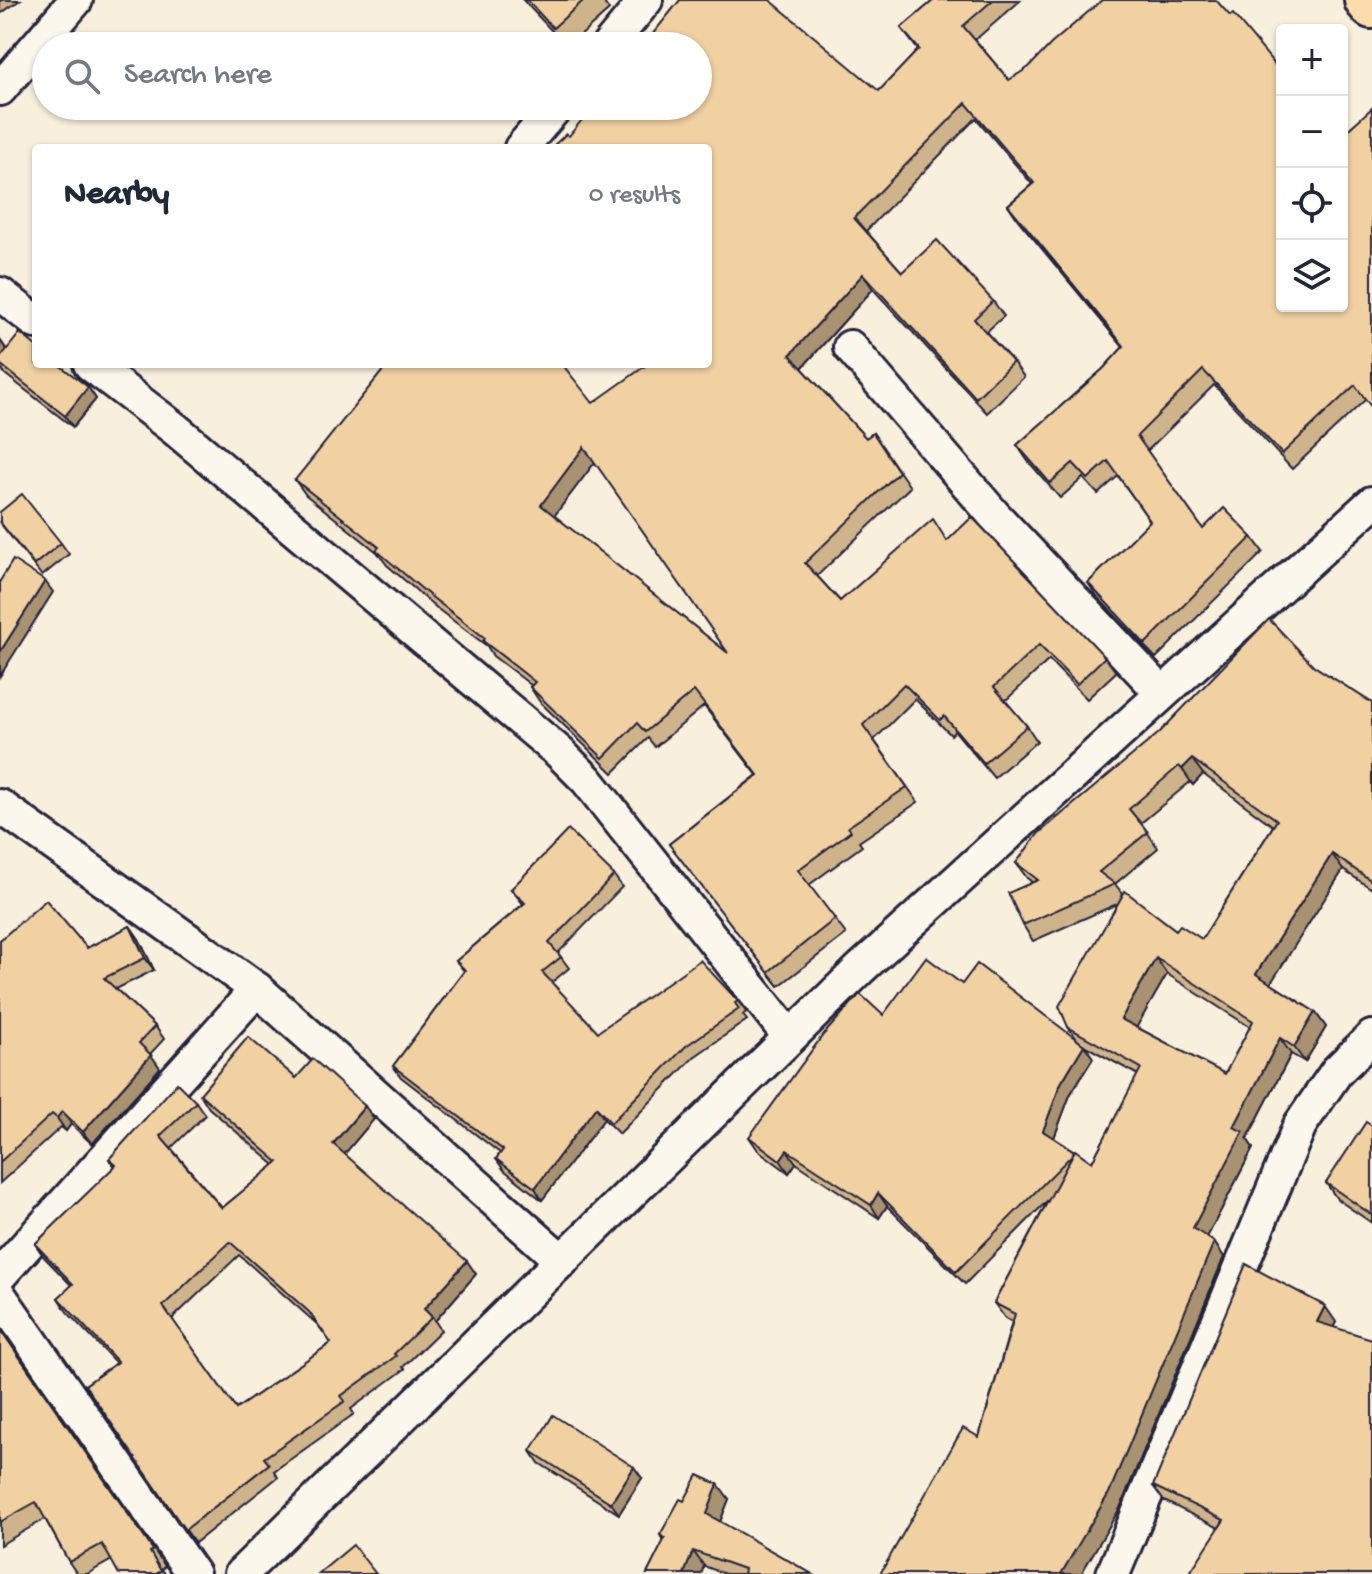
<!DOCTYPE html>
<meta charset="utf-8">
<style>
:root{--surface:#fff;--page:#f2f2f3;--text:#1f2937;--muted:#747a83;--line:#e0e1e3}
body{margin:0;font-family:"Gochi Hand",sans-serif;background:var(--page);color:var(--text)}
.controls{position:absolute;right:24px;top:24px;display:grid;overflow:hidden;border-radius:8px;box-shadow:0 2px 6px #0004}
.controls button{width:72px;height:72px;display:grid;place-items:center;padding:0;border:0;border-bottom:2px solid var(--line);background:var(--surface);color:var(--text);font:40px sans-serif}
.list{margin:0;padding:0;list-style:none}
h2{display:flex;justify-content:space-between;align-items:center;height:104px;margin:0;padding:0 32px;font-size:34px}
h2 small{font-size:26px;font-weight:400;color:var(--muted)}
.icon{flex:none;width:44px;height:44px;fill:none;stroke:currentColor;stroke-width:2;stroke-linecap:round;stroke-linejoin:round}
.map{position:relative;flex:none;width:1372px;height:1574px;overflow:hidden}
.search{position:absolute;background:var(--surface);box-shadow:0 2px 6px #0004;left:32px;top:32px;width:680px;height:88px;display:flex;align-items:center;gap:20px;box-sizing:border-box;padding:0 28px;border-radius:44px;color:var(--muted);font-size:30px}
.panel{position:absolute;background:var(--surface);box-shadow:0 2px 6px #0004;left:32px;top:144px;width:680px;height:224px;border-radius:8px}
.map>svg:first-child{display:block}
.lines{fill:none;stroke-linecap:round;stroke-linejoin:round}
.street-casing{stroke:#22223b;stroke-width:38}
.primary-casing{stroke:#22223b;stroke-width:50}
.street{stroke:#fbf7ec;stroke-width:32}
.primary{stroke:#fcdcac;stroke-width:44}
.wall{fill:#cfb38b;stroke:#22223b;stroke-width:2;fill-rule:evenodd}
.shaded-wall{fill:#a99271;stroke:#22223b;stroke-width:2}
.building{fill:#f1d0a2;stroke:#22223b;stroke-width:2;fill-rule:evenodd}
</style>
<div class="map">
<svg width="1372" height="1574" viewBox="0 0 1372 1574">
<rect width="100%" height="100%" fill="#f9efdd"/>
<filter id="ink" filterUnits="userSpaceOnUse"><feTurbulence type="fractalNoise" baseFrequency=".0125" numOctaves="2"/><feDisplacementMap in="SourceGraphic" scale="16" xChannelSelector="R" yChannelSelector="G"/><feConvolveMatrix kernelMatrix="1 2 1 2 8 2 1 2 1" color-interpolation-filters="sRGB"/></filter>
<g filter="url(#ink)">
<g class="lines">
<defs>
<g id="street">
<polyline points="608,46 646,0"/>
<polyline points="0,89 76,0"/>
<polyline points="521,148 557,106"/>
<polyline points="0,294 36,322"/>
<polyline points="850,347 994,515 1161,692"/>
<polyline points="90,364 175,429 559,752 587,780 790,1037"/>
<polyline points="0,806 257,989 562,1261"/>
<polyline points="0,1275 257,989"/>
<polyline points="0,1296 193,1574"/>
<polyline points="241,1574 860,969 1372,503"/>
<polyline points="1113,1574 1300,1125 1337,1071 1372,1037"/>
</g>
<polyline id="primary" points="1367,0 1372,6"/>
</defs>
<use href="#street" class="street-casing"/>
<use href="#primary" class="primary-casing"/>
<use href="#street" class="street"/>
<use href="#primary" class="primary"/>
</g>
<g class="wall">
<polygon points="0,0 20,0 0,14"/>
<polygon points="523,0 602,0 609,10 569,46 566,46"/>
<path d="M934,0H1021L975,40L1009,80L1342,306L1365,400L1292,469L1214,385L1147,451L1203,529L1252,537L1263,552L1156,658L1098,598L1088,583L1150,521L1118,476L1098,494L1083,478L1060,498L1027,460L1017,445L1103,369L1123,347L1018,220L1008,205L1032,184L976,118L866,231L902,272L993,301L1004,316L986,332L1013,362L1024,377L987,413L873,289L802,368L866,438L873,433L910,487L817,576L840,601L947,541L1105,657L1116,672L1087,699L1049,660L1005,701L1027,726L1037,741L994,778L955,731L951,735L915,699L874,740L918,802L859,842L862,846L809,885L846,934L779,986L669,844L757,775L704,706L655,747L648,738L613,773L540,702L530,687L531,685L493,656L487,646L439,610L387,565L377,552L306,495L295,480L593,403L708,364L569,136L879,91L918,50L901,28ZM595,462L728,653L554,516Z"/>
<polygon points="0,340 7,350 88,387 96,399 73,427 5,374 1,368 0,370"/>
<polygon points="0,523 61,543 69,554 42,576"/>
<path d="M1314,666L1372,703V889L1343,870L1270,983L1315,1012L1326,1027L1305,1062L1291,1054L1247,1139L1253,1148L1207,1237L1214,1242L1224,1257L1120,1508L979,1437L1012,1322L1005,1318L994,1303L1048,1200L965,1284L887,1206L879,1218L796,1163L789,1173L758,1150L749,1137L883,1015L962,984L1079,1042L1068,1027L1117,904L1033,941L1023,925L1032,882L1027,878L1016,863ZM1203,774L1273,826L1202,939L1176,930L1123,894L1115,884L1158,848L1141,823L1190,782L1193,785ZM1167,974L1250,1027L1225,1074L1136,1027ZM1080,1043L1138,1075L1092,1162L1054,1138L1070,1095L1093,1058L1084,1045Z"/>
<polygon points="614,875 622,887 558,953 569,968 551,983 598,1032 738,1001 746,1012 743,1015 747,1020 694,1057 619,1134 604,1119 542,1200 504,1170 496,1159 500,1153 401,1077 393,1066 464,971 456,961 523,904 511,889"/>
<polygon points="130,926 139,939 154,970 116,989 155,1026 164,1039 150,1054 160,1068 92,1144 71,1124 66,1131 61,1127 0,1183 0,940 87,948"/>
<path d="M296,1078L374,1119L344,1154L476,1274L435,1321L441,1330L403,1367L405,1369L351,1409L354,1414L274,1471L278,1477L195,1543L85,1385L116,1363L67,1312L58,1298L72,1286L44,1257L35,1244L115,1167L109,1159L196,1102L205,1115L171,1148L222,1208L275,1165L209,1108L200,1094ZM239,1255L318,1325L331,1343L236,1409L172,1319Z"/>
<polygon points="1372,1126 1372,1223 1337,1199 1326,1183"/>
<polygon points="1336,1322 1219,1528 1164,1501 1153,1486"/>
<polygon points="0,1329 165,1566 162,1569 165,1574 119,1574 112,1560 87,1574 77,1574 69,1562 45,1519 0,1545"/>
<polygon points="531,1451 642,1478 619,1514 539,1463"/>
<polygon points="729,1499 720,1522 812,1574 725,1574 704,1566 701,1574 647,1574 664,1541 660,1535 684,1501"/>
</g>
<g class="shaded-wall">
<polygon points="863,274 873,289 800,370 790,355"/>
<polygon points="0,340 10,355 0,364"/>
<polygon points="88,387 96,399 73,427 65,416"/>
<polygon points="584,447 595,462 551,520 541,505"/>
<polygon points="45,581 53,592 0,676 0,652"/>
<polygon points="1192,759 1203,774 1193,785 1182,769"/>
<polygon points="1332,854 1343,870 1267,989 1256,974"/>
<polygon points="130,926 139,939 154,970 145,958"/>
<polygon points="1156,958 1167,974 1132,1035 1121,1019"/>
<polygon points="1315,1012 1326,1027 1305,1062 1294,1047"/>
<polygon points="1280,1038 1291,1054 1247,1139 1253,1148 1204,1243 1193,1228 1234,1127"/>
<polygon points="1084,1045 1093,1058 1070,1095 1052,1143 1043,1131 1061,1083"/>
<polygon points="151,1055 160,1068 92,1144 83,1132"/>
<polygon points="365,1106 374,1119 342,1157 333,1144"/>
<polygon points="596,1107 604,1119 542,1200 535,1188"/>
<polygon points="62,1111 71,1124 66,1131 57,1118"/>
<polygon points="787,1150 796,1163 789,1173 780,1160"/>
<polygon points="878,1193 887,1206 879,1218 871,1205"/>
<polygon points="1214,1242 1224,1257 1120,1508 1081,1574 1061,1574"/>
<polygon points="467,1261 476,1274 435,1321 424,1309"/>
<polygon points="1325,1306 1336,1322 1328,1337 1317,1322"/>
<polygon points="634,1467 642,1478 619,1514 611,1503"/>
<polygon points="718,1484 729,1499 717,1529 707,1514"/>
<polygon points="693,1551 704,1566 701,1574 684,1574"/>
</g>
<g class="building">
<polygon points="527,0 584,0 553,28"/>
<path d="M680,0H770L879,91L919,49L901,28L934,0H993L963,26L1009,80L1029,67L1051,44L1102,0H1216L1230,16L1233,14L1282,73V306H1342V135L1372,108V408L1355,385L1282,454L1203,370L1137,436L1203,529L1224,508L1252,537L1145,644L1088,583L1150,521L1108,461L1088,479L1073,463L1050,483L1017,445L1103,369L1124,346L1008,205L1034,183L966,103L854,218L902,272L937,240L993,301L974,319L1013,362L976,398L863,274L790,355L866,438L873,433L899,472L805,563L840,601L933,519L947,541L972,517L1105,657L1077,684L1039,645L994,687L1027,726L984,763L944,716L940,720L904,684L863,725L907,787L848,827L851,831L798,870L835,919L768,972L669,844L758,775L694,691L645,732L637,723L603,758L530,687L535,682L483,641L485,638L429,595L376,550L379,547L295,480L388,364H562L593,403L648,364H708V148H551L566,134L569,136L593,106H698V46H643ZM584,447L728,653L541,505Z"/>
<polygon points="20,333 36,346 36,364 58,364 88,387 65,416 0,364 0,358"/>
<polygon points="22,494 61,543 34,565 0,522 0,512"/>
<polygon points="13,560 45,581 0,652 0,581"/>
<path d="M1269,619L1314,666L1372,703V881L1332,854L1256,974L1315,1012L1294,1047L1280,1038L1234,1127L1243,1132L1193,1228L1214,1242L1109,1493L1061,1574H880L963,1428L979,1437L1015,1314L994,1303L1075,1150L1092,1162L1141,1068L1068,1027L1059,1006L1125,891L1176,930L1180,925L1202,939L1277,820L1192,759L1182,769L1179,766L1129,809L1148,832L1099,872L1115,884L1023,925L1008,893L1038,880L1016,863L1039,833L1159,733ZM1156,958L1253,1021L1225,1074L1121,1019Z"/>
<polygon points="568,830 614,875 549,943 561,957 542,972 598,1032 700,960 738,1001 735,1003 739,1009 686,1046 611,1123 596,1107 535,1188 496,1159 503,1150 393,1066 465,970 456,961 525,903 511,889"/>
<polygon points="46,900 87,948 130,926 145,958 104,978 155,1026 139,1043 151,1055 83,1132 62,1111 57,1118 52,1114 0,1162 0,940"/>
<polygon points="926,957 962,984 977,964 1084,1045 1061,1083 1043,1131 1074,1151 1072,1155 956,1272 878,1193 871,1205 787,1150 780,1160 749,1137 823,1035 860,994 883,1015"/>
<path d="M248,1037L296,1078L313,1059L365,1106L333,1144L467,1261L424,1309L432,1317L394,1354L396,1356L341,1396L345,1401L264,1458L269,1464L185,1530L85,1385L118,1362L58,1298L73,1284L35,1244L116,1165L109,1159L177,1083L196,1102L160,1136L222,1208L278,1162L200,1094ZM230,1242L309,1312L331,1343L236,1409L163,1306Z"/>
<polygon points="1366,1122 1372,1126 1372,1215 1326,1183"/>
<polygon points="1246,1264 1325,1306 1317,1322 1372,1339 1372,1574 1189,1574 1224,1520 1153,1486"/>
<polygon points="0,1329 153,1550 150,1552 161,1571 156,1574 119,1574 102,1544 69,1562 36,1502 0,1522"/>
<polygon points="553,1415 634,1467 611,1503 531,1451"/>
<polygon points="698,1475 718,1484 707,1514 812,1574 743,1574 744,1569 693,1551 684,1574 647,1574 665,1538 660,1535 680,1499 684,1501"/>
<polygon points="353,1545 376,1574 318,1574"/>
</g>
</g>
</svg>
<div class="controls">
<button>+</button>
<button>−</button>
<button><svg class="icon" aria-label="locate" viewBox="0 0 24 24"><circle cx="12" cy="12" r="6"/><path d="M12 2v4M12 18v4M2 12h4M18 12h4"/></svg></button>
<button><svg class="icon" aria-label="layers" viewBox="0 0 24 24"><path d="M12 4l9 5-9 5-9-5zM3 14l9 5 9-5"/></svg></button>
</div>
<div class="search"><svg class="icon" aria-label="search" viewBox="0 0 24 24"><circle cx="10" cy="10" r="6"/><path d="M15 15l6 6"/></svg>Search here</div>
<section class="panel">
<h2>Nearby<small>0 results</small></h2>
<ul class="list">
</ul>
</section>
</div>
